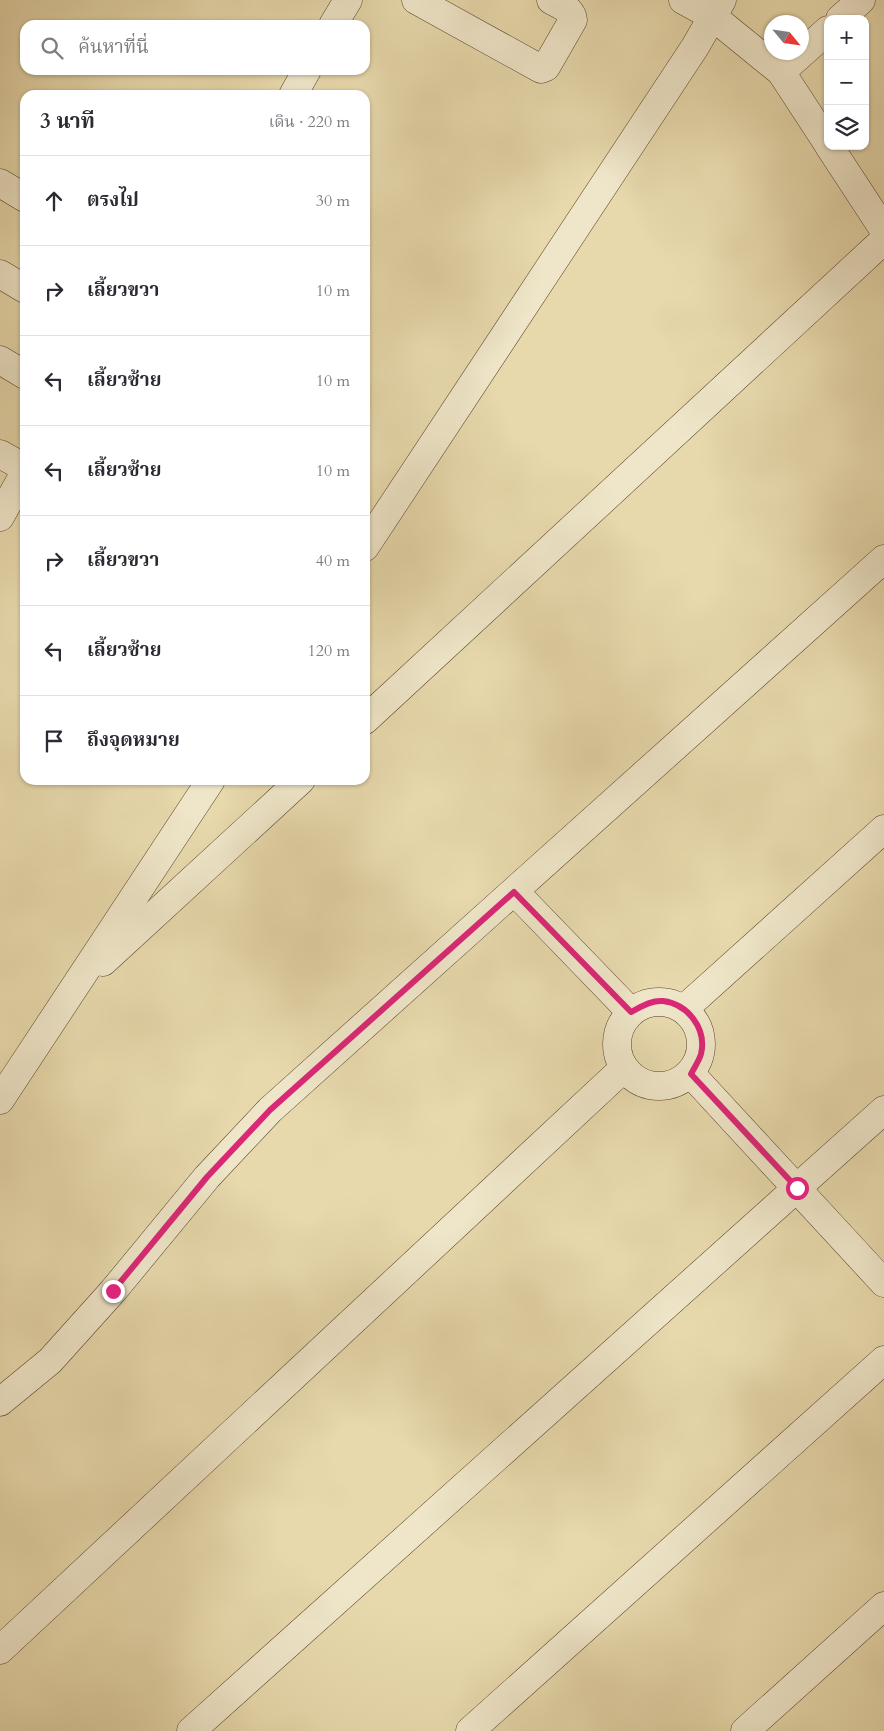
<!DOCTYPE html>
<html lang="th">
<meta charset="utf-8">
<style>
:root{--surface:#fff;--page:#f7f7f7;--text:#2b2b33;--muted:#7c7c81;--line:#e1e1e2}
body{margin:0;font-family:Cardo,"Noto Serif Thai",serif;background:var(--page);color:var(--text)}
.controls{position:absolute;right:15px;top:15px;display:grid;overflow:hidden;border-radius:10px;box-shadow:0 1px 4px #0004}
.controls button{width:45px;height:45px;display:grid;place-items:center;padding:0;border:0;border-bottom:1px solid var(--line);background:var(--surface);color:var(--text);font:25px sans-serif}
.compass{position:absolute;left:764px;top:15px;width:45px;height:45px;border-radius:50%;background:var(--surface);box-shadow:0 1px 4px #0004;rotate:119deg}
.stop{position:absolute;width:15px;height:15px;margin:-11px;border:4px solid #db2777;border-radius:50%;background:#fff}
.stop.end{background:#db2777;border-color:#fff;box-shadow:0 1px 5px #0008}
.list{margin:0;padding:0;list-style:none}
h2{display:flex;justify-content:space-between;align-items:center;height:65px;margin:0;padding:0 20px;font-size:21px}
h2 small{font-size:16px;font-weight:400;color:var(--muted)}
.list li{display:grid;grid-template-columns:32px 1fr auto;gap:15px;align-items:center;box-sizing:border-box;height:90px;padding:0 20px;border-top:1px solid var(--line)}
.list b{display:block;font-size:19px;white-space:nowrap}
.list em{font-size:16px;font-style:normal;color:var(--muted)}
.icon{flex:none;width:28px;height:28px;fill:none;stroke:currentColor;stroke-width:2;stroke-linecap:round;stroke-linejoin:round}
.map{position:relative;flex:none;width:884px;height:1731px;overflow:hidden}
.search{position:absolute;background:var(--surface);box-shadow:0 1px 4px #0004;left:20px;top:20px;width:350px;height:55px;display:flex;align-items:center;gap:12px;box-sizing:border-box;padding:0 18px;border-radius:15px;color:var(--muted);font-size:19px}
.panel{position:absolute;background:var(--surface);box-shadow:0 1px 4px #0004;left:20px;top:90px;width:350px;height:695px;border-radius:15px}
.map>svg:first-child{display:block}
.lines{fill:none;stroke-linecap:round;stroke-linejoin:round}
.minor-casing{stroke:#5a422c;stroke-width:29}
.minor{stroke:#efe6c9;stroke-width:28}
.route{stroke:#db2777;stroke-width:6}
</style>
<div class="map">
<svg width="884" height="1731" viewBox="0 0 884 1731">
<rect width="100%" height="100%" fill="#e7d9ac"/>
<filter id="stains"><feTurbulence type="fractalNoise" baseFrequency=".004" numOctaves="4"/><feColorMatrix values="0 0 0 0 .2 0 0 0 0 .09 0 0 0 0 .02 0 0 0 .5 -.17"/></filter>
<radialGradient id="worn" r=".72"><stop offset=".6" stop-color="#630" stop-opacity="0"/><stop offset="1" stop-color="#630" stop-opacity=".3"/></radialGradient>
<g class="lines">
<defs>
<g id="minor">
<path d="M416,0L541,69L546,67L573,20C572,9 560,5 551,0"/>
<polyline points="683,0 712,16 781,72 828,144"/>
<polyline points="840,19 861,0"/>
<polyline points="333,25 348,0"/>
<polyline points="781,72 828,30"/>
<polyline points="293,95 307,70"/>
<polyline points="829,146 884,230"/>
<polyline points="0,183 25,198"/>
<polyline points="0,274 25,289"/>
<polyline points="0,360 25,375"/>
<polyline points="0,454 25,468"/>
<polyline points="0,517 25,472"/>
<polyline points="365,547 695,47 722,0"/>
<polyline points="365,720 884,240"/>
<polyline points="515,892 631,1012"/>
<polyline points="103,962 301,780"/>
<circle cx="659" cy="1044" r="42"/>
<polyline points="684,1009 884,829"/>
<polyline points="691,1074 884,1283"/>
<polyline points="0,1100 211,780"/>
<polyline points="0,1402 50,1361 113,1291 207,1177 270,1110 884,559"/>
<polyline points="0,1650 624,1068"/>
<polyline points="191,1731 884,1110"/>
<polyline points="470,1731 884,1360"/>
<polyline points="745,1731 884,1606"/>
</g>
</defs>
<use href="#minor" class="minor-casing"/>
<use href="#minor" class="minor"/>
</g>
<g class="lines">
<path class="route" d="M113,1291L207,1177L270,1110L514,892L631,1012C641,1007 651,1000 663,1001C688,1004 707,1029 701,1054C699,1061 694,1068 691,1074L797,1188"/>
</g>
<rect width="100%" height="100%" filter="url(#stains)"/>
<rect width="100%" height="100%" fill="url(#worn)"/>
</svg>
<div class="controls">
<button>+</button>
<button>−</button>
<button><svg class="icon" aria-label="layers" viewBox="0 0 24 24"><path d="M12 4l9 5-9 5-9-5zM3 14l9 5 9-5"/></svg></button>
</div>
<svg class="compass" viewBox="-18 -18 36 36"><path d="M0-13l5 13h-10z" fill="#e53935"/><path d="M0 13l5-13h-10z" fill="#7c7c81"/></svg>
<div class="stop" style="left:797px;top:1188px"></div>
<div class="stop end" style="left:113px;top:1291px"></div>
<div class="search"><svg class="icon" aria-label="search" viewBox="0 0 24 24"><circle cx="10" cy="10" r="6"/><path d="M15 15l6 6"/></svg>ค้นหาที่นี่</div>
<section class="panel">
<h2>3 นาที<small>เดิน · 220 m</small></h2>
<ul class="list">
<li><svg class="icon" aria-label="ahead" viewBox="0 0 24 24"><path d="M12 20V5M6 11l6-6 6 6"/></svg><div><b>ตรงไป</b></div><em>30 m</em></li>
<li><svg class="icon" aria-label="right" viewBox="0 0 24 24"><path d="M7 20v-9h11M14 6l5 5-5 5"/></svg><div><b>เลี้ยวขวา</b></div><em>10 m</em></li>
<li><svg class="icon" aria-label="left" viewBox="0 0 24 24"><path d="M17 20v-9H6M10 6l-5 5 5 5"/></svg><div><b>เลี้ยวซ้าย</b></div><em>10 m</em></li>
<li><svg class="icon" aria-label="left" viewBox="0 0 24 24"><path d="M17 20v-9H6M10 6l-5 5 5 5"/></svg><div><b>เลี้ยวซ้าย</b></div><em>10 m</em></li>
<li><svg class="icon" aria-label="right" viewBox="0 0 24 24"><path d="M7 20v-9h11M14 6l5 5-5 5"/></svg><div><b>เลี้ยวขวา</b></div><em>40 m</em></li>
<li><svg class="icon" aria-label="left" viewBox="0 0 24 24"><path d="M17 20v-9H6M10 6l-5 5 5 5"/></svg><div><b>เลี้ยวซ้าย</b></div><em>120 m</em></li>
<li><svg class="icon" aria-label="arrive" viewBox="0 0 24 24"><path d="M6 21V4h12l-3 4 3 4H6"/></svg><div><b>ถึงจุดหมาย</b></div></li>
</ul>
</section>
</div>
